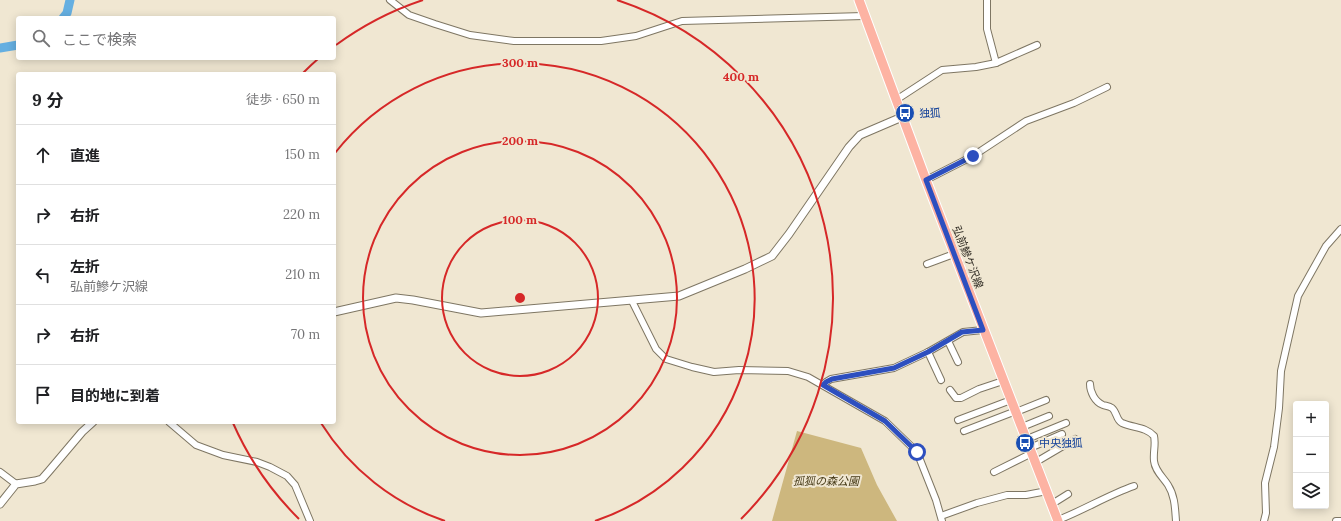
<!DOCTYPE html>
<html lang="ja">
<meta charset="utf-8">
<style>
:root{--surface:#fff;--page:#f2f2f2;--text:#202124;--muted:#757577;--line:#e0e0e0}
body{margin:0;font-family:Lora,"Noto Sans JP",serif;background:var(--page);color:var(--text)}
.controls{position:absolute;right:12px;bottom:12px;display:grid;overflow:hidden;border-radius:4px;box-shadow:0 2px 10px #0003}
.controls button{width:36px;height:36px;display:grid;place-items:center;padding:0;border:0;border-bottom:1px solid var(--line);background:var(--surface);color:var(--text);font:20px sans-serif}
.stop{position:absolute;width:12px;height:12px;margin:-9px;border:3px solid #2d4fbf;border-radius:50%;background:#fff}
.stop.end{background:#2d4fbf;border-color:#fff;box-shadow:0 1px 4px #0008}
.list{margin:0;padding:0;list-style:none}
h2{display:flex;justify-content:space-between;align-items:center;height:52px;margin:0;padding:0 16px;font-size:17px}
h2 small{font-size:13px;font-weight:400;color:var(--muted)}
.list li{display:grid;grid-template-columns:26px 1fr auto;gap:12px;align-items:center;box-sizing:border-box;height:60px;padding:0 16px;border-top:1px solid var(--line)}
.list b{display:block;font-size:15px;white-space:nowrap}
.list p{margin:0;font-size:13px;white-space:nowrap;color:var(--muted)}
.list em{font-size:13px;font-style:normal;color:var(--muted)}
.icon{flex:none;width:22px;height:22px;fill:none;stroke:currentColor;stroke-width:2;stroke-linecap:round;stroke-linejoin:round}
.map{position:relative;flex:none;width:1341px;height:521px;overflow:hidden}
.search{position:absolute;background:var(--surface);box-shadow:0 2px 10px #0003;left:16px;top:16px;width:320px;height:44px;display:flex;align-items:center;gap:10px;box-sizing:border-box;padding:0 14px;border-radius:4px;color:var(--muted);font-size:15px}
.panel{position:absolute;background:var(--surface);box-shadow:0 2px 10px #0003;left:16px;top:72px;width:320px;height:352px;border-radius:4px}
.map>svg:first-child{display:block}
.green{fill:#cdb77e}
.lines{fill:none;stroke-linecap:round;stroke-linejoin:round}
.river{stroke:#65afe1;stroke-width:9}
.minor-casing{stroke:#7e7663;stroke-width:8}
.tertiary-casing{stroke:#7e7663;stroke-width:9}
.primary-casing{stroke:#fff;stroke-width:11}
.minor{stroke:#fff;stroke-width:6}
.tertiary{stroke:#fff;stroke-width:7}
.primary{stroke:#fdb3a3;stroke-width:9}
.route{stroke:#2d4fbf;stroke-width:5}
.ring{fill:none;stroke:#d62828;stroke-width:2}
.labels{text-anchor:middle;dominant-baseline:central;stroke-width:4;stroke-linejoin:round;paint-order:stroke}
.transit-label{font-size:11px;fill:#164399;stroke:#f0e7d2;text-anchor:start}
.street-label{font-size:11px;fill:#302c24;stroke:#f0e7d2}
.park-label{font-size:11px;font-style:italic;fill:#443815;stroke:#f0e7d2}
.centre{fill:#d62828;stroke:#f0e7d2;stroke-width:2}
.ring-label{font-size:12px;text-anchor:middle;font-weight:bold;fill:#d62828;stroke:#f0e7d2;stroke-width:4;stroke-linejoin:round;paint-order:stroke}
</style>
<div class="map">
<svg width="1341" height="521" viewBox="0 0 1341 521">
<rect width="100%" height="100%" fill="#f0e7d2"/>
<polygon class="green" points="797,431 861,448 877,485 897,521 772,521"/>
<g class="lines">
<g class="river">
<polyline points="63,18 67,13 70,0"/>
<polyline points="0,48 18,45"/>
</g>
<defs>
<g id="minor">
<polyline points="390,0 409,15 435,24 470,35 514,41 601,41 636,36 682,21 864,16"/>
<polyline points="987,0 987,29 996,63"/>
<polyline points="896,100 942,70 976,67 996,63 1037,45"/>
<polyline points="926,180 973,156 1026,121 1074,103 1107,87"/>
<polyline points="927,264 954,254"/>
<polyline points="632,301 656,349 666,359 692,367 714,372 739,370 788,371 808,377 885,421 917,452 936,500 942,521"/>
<polyline points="948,341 958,362"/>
<polyline points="928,352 941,380"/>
<path d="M1090,384C1090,392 1095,402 1103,405C1106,406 1109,406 1112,408C1117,412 1116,420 1122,423C1134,428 1146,427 1154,436C1156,444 1153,452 1154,461C1155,471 1163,477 1168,485C1175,496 1175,508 1176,521"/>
<polyline points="823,385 826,382 831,379 894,368 928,352 963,332 983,330"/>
<polyline points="950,390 956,398 961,398 979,389 1003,381"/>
<polyline points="1016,412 1046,400"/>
<polyline points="958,420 1011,400"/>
<polyline points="169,422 196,445 223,455 257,462 270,467 287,476 295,485 310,521"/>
<polyline points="1022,427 1049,416"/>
<polyline points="964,431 1016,411"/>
<polyline points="1027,439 1066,423"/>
<polyline points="1030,448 1062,434"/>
<polyline points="1036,462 1075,439"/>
<polyline points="0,472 16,484"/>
<polyline points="994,472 1032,453"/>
<polyline points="1052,504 1068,494"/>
<polyline points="941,516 977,503 1007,495 1026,495 1047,491"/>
<path d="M1058,520C1084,510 1108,495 1134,486"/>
<polyline points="1264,521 1266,513 1265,483 1274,447 1279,408 1281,371 1298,296 1326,246 1341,229"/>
<polyline points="1336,521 1341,521"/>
</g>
<g id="tertiary">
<polyline points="334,312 396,298 413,300 481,313 679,296 745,269 772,256 789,234 849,147 860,135 902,117"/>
<polyline points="0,504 16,484 35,481 42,479 49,471 82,432 93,422"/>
</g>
<polyline id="primary" points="859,0 926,180 1058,521"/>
</defs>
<use href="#minor" class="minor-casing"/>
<use href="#tertiary" class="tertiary-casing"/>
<use href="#primary" class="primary-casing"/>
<use href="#minor" class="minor"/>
<use href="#tertiary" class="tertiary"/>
<use href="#primary" class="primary"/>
</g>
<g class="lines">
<polyline class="route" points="917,452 885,421 823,385 826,382 832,379 894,368 928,352 962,332 983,330 926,180 973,156"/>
</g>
<g class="ring">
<circle cx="520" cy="298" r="78"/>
<circle cx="520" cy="298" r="157"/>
<path d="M445 521A235 235 0 0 1 321 423M335 153A235 235 0 1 1 595 521"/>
<path d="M299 519A313 313 0 0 1 233 423M303 73A313 313 0 0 1 319 58M336 45A313 313 0 0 1 423 0M617 0A313 313 0 0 1 741 519"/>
</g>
<defs>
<symbol id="bus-disc" viewBox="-11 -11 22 22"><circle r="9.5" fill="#1a4fb4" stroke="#f0e7d2"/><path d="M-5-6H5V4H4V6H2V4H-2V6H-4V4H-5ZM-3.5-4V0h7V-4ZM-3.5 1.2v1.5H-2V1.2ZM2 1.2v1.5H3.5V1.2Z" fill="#fff"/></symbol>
</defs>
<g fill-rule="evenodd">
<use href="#bus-disc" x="894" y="102" width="22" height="22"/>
<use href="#bus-disc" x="1014" y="432" width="22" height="22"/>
</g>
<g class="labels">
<g class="transit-label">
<text x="919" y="113">独狐</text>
<text x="1039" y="443">中央独狐</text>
</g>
<g class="street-label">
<text transform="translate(968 257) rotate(69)">弘前鰺ケ沢線</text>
</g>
<g class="park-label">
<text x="826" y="481">孤狐の森公園</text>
</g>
</g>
<circle cx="520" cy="298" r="6" class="centre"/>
<g class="ring-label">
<text x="520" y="67">300 m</text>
<text x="741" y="81">400 m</text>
<text x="520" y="145">200 m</text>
<text x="520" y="224">100 m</text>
</g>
</svg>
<div class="controls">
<button>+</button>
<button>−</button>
<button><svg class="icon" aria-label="layers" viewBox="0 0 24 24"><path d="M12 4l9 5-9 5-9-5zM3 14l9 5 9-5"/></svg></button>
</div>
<div class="stop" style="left:917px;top:452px"></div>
<div class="stop end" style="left:973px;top:156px"></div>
<div class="search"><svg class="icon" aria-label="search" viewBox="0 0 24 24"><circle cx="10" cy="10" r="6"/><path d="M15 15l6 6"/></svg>ここで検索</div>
<section class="panel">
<h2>9 分<small>徒歩 · 650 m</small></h2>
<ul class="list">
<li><svg class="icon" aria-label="ahead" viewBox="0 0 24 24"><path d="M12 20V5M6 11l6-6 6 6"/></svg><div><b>直進</b></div><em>150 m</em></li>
<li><svg class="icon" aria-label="right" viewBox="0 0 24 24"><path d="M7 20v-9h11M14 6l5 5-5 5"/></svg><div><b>右折</b></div><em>220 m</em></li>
<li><svg class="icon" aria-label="left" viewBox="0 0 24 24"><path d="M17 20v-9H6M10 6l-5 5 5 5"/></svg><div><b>左折</b><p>弘前鰺ケ沢線</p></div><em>210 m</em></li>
<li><svg class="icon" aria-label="right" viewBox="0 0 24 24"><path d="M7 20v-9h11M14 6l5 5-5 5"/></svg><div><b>右折</b></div><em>70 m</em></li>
<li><svg class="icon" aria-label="arrive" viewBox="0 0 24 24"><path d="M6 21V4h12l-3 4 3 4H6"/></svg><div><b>目的地に到着</b></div></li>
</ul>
</section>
</div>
